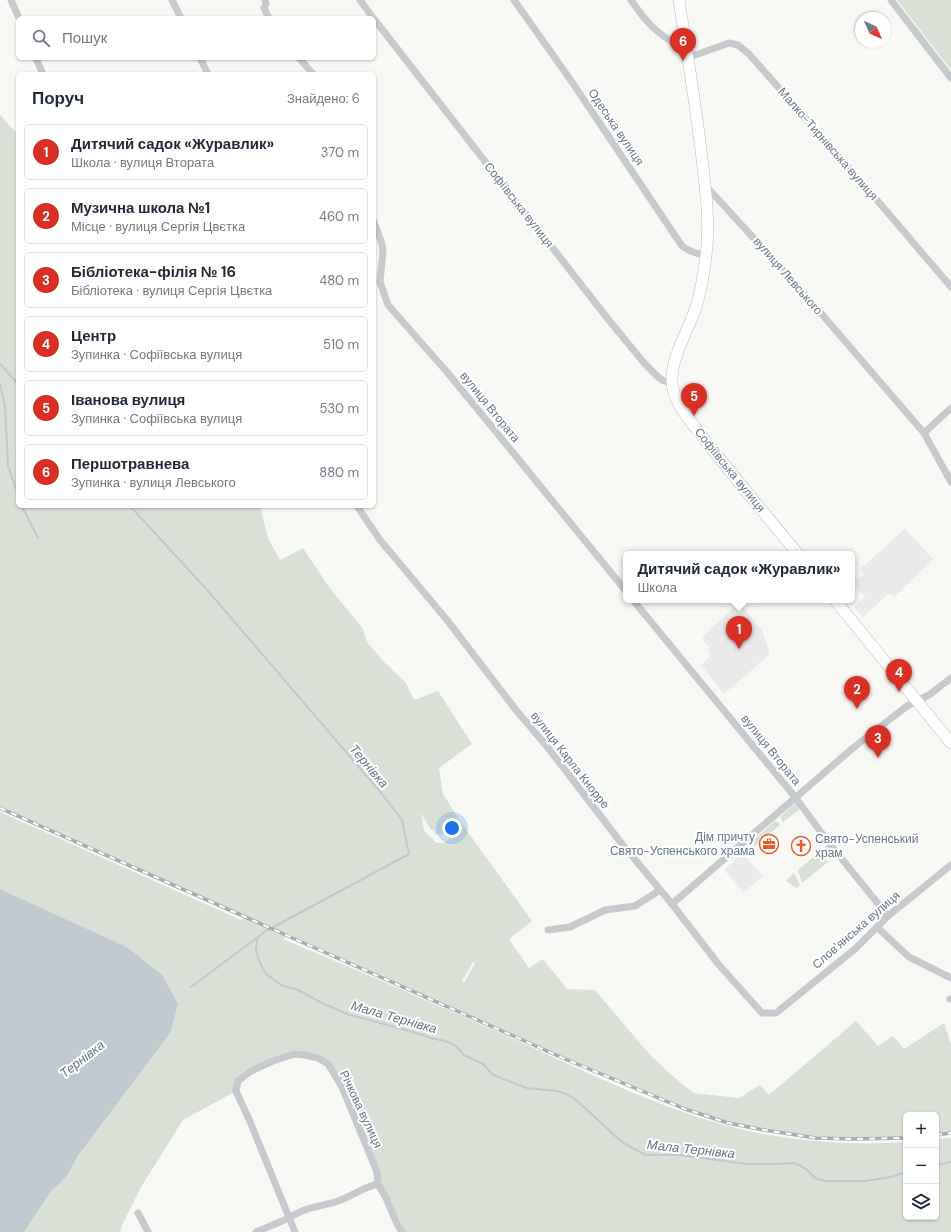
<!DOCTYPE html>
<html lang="uk">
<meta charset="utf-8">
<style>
:root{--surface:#fff;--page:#f2f2f3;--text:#1f2937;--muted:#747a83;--line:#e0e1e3;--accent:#d93025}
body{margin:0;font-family:"DM Sans",sans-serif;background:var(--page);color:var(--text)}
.controls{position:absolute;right:12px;bottom:12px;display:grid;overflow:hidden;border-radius:6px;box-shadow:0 1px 3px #0004}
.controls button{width:36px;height:36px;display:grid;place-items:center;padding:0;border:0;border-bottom:1px solid var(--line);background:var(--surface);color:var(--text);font:20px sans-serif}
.compass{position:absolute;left:855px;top:12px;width:36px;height:36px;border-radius:50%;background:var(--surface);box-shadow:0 1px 3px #0004;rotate:135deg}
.you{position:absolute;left:452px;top:828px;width:14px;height:14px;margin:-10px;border:3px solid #fff;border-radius:50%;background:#1a73e8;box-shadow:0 0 0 6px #1a73e833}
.badge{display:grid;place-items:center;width:26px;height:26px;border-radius:50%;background:var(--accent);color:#fff;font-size:13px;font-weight:700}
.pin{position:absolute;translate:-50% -33px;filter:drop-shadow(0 1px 2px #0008)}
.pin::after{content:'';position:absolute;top:21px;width:14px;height:12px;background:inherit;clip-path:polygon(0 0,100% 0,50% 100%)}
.popup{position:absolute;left:623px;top:551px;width:232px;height:52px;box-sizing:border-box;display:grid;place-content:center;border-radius:6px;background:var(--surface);filter:drop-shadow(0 1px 3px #0005);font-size:13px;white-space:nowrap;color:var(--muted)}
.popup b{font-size:15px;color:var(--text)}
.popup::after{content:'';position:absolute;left:50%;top:100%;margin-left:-8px;border:8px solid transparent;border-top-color:var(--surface)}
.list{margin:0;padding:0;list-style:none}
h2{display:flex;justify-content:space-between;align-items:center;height:52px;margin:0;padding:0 16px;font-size:17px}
h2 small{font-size:13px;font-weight:400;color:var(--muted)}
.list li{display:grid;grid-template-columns:26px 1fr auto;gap:12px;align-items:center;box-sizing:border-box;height:56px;margin:0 8px 8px;padding:0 8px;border:1px solid var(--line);border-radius:6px}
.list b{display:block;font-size:15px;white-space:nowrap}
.list p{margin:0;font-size:13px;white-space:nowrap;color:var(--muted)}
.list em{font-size:13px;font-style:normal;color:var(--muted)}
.icon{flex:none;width:22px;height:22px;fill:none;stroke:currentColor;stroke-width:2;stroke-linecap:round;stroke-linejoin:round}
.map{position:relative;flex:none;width:951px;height:1232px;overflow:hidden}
.search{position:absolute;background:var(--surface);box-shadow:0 1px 3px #0004;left:16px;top:16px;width:360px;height:44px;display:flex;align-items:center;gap:10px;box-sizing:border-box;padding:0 14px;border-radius:6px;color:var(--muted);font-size:15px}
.panel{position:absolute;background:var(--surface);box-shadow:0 1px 3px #0004;left:16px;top:72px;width:360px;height:436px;border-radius:6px}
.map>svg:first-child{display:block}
.built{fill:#e9eae9}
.green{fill:#d9e0d6;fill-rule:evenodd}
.water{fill:#c0c9cf}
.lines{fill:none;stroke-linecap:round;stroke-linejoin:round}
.stream{stroke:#c0c9cf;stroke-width:2}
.primary-casing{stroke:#b9bdc1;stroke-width:12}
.street{stroke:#c6cacd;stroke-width:7}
.primary{stroke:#fff;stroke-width:11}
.rail-casing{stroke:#a6acb2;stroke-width:3.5}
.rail{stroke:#fff;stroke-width:2;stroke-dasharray:6;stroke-linecap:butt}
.labels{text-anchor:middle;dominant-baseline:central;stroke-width:4;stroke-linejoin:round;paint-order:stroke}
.street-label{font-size:12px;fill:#667787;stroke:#fff}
.poi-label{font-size:12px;fill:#667787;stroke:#fff;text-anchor:end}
.water-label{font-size:13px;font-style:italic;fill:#637883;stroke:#fff}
</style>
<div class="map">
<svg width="951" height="1232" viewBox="0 0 951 1232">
<rect width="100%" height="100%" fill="#f8f8f5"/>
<g class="built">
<polygon points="906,528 908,531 908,532 933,559 894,597 890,593 863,617 854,607 865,597 853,583 864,574 860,569"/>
<polygon points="739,603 762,630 770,654 724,694 701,665 711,655 707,650 710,648 703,641 703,638 704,635"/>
<polygon points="742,854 763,876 744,892 724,870"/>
</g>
<g class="green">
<polygon points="897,0 951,0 951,70"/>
<path d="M0,115L18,135V506H260L268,538L280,560L303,548L329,587L363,629L367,642L383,661L406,683L414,700L438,691L472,744L439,768L443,794L460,821L443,834L437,835L430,828L421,813L424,831L437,843H444L455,834L457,828L462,824L532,921L509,939L529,968L543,959L567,989L595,990L650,1055L676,1079L694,1093L739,1098L760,1085L769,1095L856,1021L878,1046L893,1036L904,1049L944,1023L951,1044V1132L936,1134V1115H906V1137L853,1138L816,1136L765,1130L728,1122L685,1108L663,1100L565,1059L289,934L283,939C362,972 440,1006 518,1041C586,1072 655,1106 728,1126C767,1136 812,1143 853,1143C870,1144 888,1143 906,1142V1217H936V1139L951,1138V1232H404L380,1184L329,1063L293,1053L238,1078L236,1091L183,1120L141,1187L122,1225L120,1232H24L51,1190L61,1182L68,1174L79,1154L127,947L0,889V812L241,920L246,917L0,808ZM473,962L475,963L464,983L462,981Z"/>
<polygon points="794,804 796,804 800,809 783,822 781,819 781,816"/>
<polygon points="775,821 778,822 780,825 755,846 752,843 753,841"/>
<polygon points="826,846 828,848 821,855 828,862 802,883 798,870"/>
<polygon points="794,873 800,885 796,888 786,881"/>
</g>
<polygon class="water" points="0,889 127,947 162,975 178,1004 170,1033 79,1154 68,1174 61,1182 51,1191 24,1232 0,1232"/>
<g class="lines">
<g class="stream">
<polyline points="0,364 18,384"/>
<polyline points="0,384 5,406 8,466 18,494"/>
<polyline points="22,506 38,538"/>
<polyline points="130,506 209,592 382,794 402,820 409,854 266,931 191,987"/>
<polyline points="257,938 256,952 261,965 266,974 281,985 298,990 320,1002 347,1014 413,1032 431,1038 445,1041 455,1045 464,1055 483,1064 493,1075 527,1088 557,1091 566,1094 575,1099 623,1143 646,1155 679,1155 747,1164 776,1164 795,1163 806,1169 815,1178 824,1181 865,1181 891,1177 906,1172"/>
<polyline points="936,1165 951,1162"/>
</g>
<defs>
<g id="primary">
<path d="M679,0C687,53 696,106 702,159C706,192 710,224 706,256C704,273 701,290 696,307C688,333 665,365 674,393C679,409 692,423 702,436C733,476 766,515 798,554"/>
<polyline points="835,600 951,743"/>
</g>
</defs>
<use href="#primary" class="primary-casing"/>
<g class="street">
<polyline points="11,0 19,18"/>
<polyline points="172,0 181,18"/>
<polyline points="265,0 266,4"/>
<polyline points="360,0 373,18"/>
<path d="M514,0L572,82L682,246C690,252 696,254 706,255"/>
<path d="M631,0C646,22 656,33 679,46"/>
<polyline points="891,0 951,78"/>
<polyline points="264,8 269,18"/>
<polyline points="374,19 608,319 645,364 658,377 664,381 672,382"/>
<polyline points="36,58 43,74"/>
<polyline points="200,58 208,74"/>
<polyline points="299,58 313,74"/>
<polyline points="687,58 729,43 738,45 749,54 865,186 951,287"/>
<polyline points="706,186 801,290 924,433 951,482"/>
<polyline points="374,222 382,244 383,251 380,282 388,305 447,372 626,591"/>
<polyline points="924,433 951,408"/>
<polyline points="357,506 380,540 447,620 516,710 549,749 622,844 672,904 719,965 762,1013 776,1013 855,949 888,916 951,865"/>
<polyline points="633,600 795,797 829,843 888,916"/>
<polyline points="672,904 853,748 907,706 929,695 951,678"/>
<polyline points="877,927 909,957 951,978"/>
<polyline points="548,930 570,927 605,910 635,906 660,890"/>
<polyline points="950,999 951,999"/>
<polyline points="138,1213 148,1232"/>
<path d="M256,1232C265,1228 273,1225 282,1221C289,1218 295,1214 302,1211C314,1206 328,1205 341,1200C354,1195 364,1187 378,1184"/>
<polyline points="295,1232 251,1124 236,1091 238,1081 251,1071 273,1061 294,1054 305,1055 318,1058 328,1064 342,1087 377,1172 378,1184 386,1198 397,1224 402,1232"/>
</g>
<use href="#primary" class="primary"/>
<defs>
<g id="rail">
<polyline points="0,808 565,1059 685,1109 728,1123 764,1130 816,1138 852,1139 906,1138"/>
<polyline points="936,1135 951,1133"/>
</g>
</defs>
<use href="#rail" class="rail-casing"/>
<use href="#rail" class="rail"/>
</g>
<defs>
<symbol id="office-ring" viewBox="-11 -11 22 22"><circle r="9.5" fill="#fff" stroke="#e85d26" stroke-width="1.5"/><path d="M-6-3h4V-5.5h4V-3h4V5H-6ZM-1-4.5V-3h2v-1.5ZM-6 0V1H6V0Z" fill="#e85d26"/></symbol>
<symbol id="church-ring" viewBox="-11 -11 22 22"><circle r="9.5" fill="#fff" stroke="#e85d26" stroke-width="1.5"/><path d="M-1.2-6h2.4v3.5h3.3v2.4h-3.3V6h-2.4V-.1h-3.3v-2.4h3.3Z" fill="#e85d26"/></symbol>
</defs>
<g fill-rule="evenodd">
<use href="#office-ring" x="758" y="833" width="22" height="22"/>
<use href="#church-ring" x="790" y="835" width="22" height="22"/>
</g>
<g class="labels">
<g class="street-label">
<text transform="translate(616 127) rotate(56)">Одеська вулиця</text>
<text transform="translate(828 144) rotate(49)">Малко-Тирнівська вулиця</text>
<text transform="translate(519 205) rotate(52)">Софіївська вулиця</text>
<text transform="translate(788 276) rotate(49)">вулиця Левського</text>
<text transform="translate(490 407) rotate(51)">вулиця Втората</text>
<text transform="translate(730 470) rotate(51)">Софіївська вулиця</text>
<text transform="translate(771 750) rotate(51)">вулиця Втората</text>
<text transform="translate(570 760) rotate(52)">вулиця Карла Кнорре</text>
<text transform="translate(856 930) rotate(-41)">Словʼянська вулиця</text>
<text transform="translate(361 1109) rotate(65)">Річкова вулиця</text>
</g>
<g class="poi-label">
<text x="755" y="837">Дім причту<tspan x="755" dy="14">Свято-Успенського храма</tspan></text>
<text x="815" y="839" text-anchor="start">Свято-Успенський<tspan x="815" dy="14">храм</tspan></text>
</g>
<g class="water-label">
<text transform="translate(369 766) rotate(50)">Тернівка</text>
<text transform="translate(394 1017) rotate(16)">Мала Тернівка</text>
<text transform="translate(82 1059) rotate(-38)">Тернівка</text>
<text transform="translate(691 1149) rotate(6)">Мала Тернівка</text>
</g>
</g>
</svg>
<div class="controls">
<button>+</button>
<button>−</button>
<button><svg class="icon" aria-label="layers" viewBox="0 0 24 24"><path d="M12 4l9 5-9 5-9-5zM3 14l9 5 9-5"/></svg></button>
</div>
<svg class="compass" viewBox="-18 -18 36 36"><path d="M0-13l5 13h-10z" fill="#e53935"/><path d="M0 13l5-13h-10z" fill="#747a83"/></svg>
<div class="you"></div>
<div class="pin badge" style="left:739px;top:649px">1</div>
<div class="popup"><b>Дитячий садок «Журавлик»</b>Школа</div>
<div class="pin badge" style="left:857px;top:709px">2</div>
<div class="pin badge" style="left:878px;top:758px">3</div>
<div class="pin badge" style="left:899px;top:692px">4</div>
<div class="pin badge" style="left:694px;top:416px">5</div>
<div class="pin badge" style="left:683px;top:61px">6</div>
<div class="search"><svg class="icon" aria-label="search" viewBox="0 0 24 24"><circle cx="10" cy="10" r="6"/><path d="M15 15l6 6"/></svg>Пошук</div>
<section class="panel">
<h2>Поруч<small>Знайдено: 6</small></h2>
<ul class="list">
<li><span class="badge">1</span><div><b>Дитячий садок «Журавлик»</b><p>Школа · вулиця Втората</p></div><em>370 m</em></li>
<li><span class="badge">2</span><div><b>Музична школа №1</b><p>Місце · вулиця Сергія Цвєтка</p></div><em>460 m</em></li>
<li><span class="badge">3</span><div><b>Бібліотека-філія № 16</b><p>Бібліотека · вулиця Сергія Цвєтка</p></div><em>480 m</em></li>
<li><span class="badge">4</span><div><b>Центр</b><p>Зупинка · Софіївська вулиця</p></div><em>510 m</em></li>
<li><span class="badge">5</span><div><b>Іванова вулиця</b><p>Зупинка · Софіївська вулиця</p></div><em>530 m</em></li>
<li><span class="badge">6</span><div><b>Першотравнева</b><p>Зупинка · вулиця Левського</p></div><em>880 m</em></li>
</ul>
</section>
</div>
